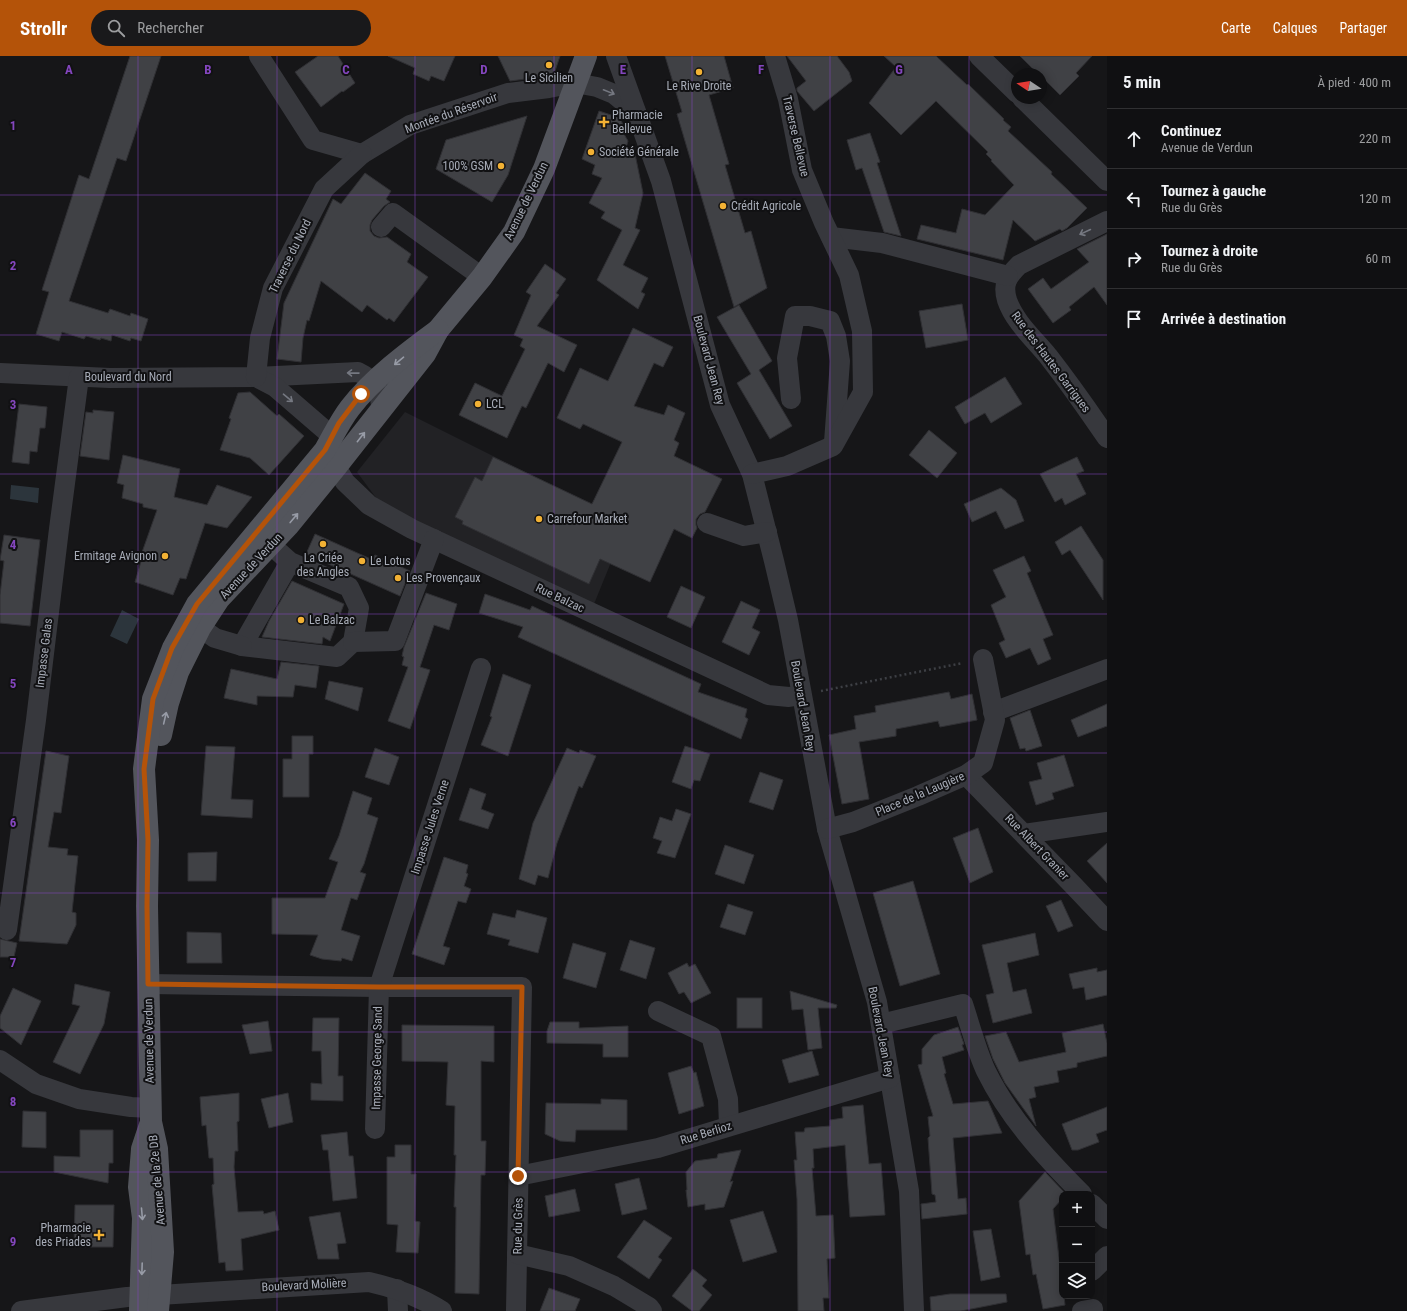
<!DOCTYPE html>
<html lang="fr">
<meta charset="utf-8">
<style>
:root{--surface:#101012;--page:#19191b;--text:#f1f3f6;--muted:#9c9d9f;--line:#303032;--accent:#b45309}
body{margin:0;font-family:"Roboto Condensed",sans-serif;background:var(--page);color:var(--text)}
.controls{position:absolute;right:12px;bottom:12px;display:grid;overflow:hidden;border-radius:8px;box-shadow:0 2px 10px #0003}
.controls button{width:36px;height:36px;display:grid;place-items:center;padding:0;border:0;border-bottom:1px solid var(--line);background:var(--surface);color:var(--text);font:20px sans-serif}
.compass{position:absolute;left:1011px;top:12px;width:36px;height:36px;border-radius:50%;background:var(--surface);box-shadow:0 2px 10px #0003;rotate:282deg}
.stop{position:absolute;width:12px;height:12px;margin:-9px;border:3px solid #b45309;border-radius:50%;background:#fff}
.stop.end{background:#b45309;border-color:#fff;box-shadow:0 1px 4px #0008}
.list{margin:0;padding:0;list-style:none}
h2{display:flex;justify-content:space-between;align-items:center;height:52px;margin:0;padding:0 16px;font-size:17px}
h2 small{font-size:13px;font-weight:400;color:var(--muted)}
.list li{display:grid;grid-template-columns:26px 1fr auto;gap:12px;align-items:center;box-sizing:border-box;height:60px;padding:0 16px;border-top:1px solid var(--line)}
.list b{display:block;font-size:15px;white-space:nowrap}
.list p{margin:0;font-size:13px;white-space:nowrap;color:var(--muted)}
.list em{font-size:13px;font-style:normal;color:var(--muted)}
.icon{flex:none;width:22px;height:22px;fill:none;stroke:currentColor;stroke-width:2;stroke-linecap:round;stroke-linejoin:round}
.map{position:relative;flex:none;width:1107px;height:1255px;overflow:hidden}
header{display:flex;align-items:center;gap:24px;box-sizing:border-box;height:56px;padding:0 20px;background:var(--accent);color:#fff}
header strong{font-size:19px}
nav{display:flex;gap:22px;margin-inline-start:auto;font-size:14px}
.search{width:280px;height:36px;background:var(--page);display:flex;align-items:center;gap:10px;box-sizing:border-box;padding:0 14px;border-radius:22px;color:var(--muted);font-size:15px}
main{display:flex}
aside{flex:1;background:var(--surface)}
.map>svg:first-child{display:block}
.built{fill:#222225}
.water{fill:#2c353c}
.building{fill:#404145;stroke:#303034}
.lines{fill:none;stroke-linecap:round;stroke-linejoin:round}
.path{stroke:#3d3f44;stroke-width:2.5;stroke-dasharray:2 3;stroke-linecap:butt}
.minor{stroke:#37383d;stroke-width:20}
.major{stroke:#53555c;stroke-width:22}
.oneway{stroke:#757881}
.oneway2{stroke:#979ba6}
.route{stroke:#b45309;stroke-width:5}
.grid{fill:none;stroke:#8446be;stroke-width:1;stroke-opacity:0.55}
.poi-dot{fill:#f2b134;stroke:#111113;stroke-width:1.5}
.labels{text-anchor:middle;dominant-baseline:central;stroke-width:4;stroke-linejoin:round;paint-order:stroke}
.poi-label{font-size:12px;fill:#a8adb8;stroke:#111113;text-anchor:start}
.street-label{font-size:12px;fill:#a8adb8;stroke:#111113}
.grid-label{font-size:13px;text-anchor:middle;font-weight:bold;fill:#8446be;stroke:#111113;stroke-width:4;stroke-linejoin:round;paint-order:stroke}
</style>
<header>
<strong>Strollr</strong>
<div class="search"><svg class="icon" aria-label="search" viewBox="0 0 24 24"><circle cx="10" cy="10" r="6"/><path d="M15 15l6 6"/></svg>Rechercher</div>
<nav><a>Carte</a><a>Calques</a><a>Partager</a></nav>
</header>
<main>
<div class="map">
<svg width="1107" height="1255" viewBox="0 0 1107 1255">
<rect width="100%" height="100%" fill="#161618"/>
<polygon class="built" points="405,356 627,467 594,548 382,450 357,416"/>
<g class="water">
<polygon points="11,429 39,432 38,447 10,443"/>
<polygon points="122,554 139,563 127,588 110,580"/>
</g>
<g class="building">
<polygon points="130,0 161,0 126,105 117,102 69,245 108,257 110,253 130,260 131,257 148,263 141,285 131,282 130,285 112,279 111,285 101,282 100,284 86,280 84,283 62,276 59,285 36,278 49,236 42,234 79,119 89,123"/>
<polygon points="318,0 338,0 355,27 343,36 342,35 321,51 295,16"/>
<polygon points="388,0 455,0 444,25 431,20 429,25 413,18 415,12"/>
<polygon points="498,0 560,0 554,18 541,21 510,25"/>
<polygon points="665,0 724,0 733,32 709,39 729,108 725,109 745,177 751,175 767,232 734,251 677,58 682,56"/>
<polygon points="787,0 837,0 849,16 852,25 814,55 797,35 797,32 806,25"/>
<polygon points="884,0 936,0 967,29 968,28 1004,63 1003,64 1011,71 1008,75 1052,116 1051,118 1087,152 1067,172 1062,175 1060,173 1035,185 1013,164 1003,204 917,183 921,169 956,177 962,153 985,159 1014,129 991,105 992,104 986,98 988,96 936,45 901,79 869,47 896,11"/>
<polygon points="1020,0 1092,0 1076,17 1079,20 1060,39 1041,20 1041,18 1038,18"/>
<polygon points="599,55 620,62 623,69 621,73 628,85 625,95 635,98 643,137 635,172 640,174 623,209 648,222 641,236 645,238 638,253 597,224 622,174 601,162 605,156 589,147 602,122 592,118 595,109 582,103"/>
<polygon points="527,60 508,119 492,146 436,113 446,84"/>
<polygon points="870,77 880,106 877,107 901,180 884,176 862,112 856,114 847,84"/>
<polygon points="365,117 391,135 386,143 390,146 384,150 372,164 370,169 370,175 374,180 379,182 387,181 411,198 407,206 428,221 394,266 389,262 387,264 367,249 362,256 321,225 309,265 307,264 303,282 301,306 277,303 284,247 333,143 341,148"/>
<polygon points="1107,178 1107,249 1094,231 1069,251 1071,254 1053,267 1028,233 1043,222 1051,233 1089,206 1077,193"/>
<polygon points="545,208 566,223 556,237 559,239 537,270 577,289 564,316 548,307 526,352 522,350 507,382 459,359 475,327 502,340 525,293 520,290 523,283 514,279 531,239 526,236"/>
<polygon points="962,248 968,284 926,292 919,255"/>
<polygon points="739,249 772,305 759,314 792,370 770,383 737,327 751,318 717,261"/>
<polygon points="633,272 673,291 663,311 654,307 634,350 664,359 668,349 685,357 674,384 679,387 674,400 722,423 705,456 700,458 696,463 696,469 697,472 692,482 674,473 650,526 600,503 589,528 462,468 463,465 455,461 475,421 482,425 493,401 592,448 622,386 583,368 580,373 557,362 580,312 608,325"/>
<polygon points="1005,321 1022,348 991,367 985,357 965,368 955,351"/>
<polygon points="250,336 277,360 279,358 304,380 269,419 250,402 220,394 231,363 229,362 238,337"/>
<polygon points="19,348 47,351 45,372 40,372 37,396 30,395 29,408 12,406"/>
<polygon points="93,354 114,356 109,404 80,400 86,356 93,357"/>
<polygon points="929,374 957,397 937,422 909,399"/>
<polygon points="123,399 180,413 174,441 207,449 217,429 252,441 227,472 205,467 186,523 180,522 173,539 135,526 142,502 140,502 157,454 143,451 143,448 122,442 124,429 117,427"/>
<polygon points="1077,401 1084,415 1076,418 1086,438 1065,449 1062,442 1055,446 1040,418"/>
<polygon points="1001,432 1016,444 1024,465 1005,473 996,455 972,466 964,448"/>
<polygon points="1081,470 1103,504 1103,544 1070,494 1062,499 1055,486"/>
<polygon points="315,478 373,504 375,499 410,515 400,540 306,498"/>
<polygon points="4,479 40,484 30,570 0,567 0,539 4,505 0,504"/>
<polygon points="1024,500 1031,515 1027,517 1053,579 1043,583 1051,603 1038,609 1030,592 1006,602 999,587 1005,584 991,549 1006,541 993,514"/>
<polygon points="292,525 344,548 330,585 323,581 322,588 262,581 269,565"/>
<polygon points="681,530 705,541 691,572 667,561"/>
<polygon points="426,537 457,548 449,574 434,569 420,611 430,614 410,673 388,665 408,611 402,609 404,601 402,600 404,591"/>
<polygon points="485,538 530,554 532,550 701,628 698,636 747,653 745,661 748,663 741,683 518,581 523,571 479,557"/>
<polygon points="741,545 760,554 752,572 760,576 749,599 722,586"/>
<polygon points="281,606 319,610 316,632 295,629 293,641 257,640 257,649 224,642 231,613 277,623"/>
<polygon points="503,618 531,629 508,700 481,689 492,661 490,660"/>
<polygon points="329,625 363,632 358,655 325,643"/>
<polygon points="949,636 951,643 972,638 977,664 940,671 938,665 896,673 896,680 859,686 869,743 842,748 829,679 856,673 854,660 876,656 875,650"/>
<polygon points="1107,648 1107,670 1078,681 1071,664"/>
<polygon points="1030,654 1042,690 1026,695 1025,692 1020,693 1010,662"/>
<polygon points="292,680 313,680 313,698 309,698 309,741 283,741 283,703 292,703"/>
<polygon points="206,690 235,691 231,743 253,744 252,762 201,759"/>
<polygon points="685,690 710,698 700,725 694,724 691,733 672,726"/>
<polygon points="375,692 399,701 389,729 365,721"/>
<polygon points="567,692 579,697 580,694 596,700 582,732 579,730 557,787 548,822 538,819 535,829 519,823 533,767"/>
<polygon points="46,695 69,700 61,757 54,756 48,791 68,793 67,799 78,800 72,856 76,857 76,869 67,888 19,885"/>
<polygon points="1064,699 1074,730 1052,737 1054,743 1036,749 1029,726 1042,723 1037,707"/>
<polygon points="760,716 783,724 773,754 749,746"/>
<polygon points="470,732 486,738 481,753 494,758 488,773 459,764"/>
<polygon points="353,735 372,742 367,758 378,762 364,808 360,816 366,818 357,844 351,842 341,874 360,880 352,905 342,902 341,905 322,903 310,899 318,879 272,878 272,842 325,842 338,806 329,803 339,780"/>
<polygon points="676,753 691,758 675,802 657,797 662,785 653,782 660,761 672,765"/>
<polygon points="978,772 993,816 970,827 953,782"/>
<polygon points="1107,787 1107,827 1087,805"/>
<polygon points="725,789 754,799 744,828 715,818"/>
<polygon points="217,796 216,825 188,825 188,797"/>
<polygon points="444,801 468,809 466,817 468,818 464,830 471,833 466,847 458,845 443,890 450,892 444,909 412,898"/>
<polygon points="913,825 940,918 900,930 873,837"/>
<polygon points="1061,844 1073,870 1058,876 1046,850"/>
<polygon points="728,848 753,856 745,879 720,871"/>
<polygon points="517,854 547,862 538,897 508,889 510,884 487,878 493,857 515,862"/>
<polygon points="187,876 221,877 222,907 187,907"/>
<polygon points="1035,877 1039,899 1007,907 1013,936 1026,933 1032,957 993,967 986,939 994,937 982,889"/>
<polygon points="0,883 17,887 14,901 0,901"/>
<polygon points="630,884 655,892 646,923 620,914"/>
<polygon points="573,887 606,897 596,932 563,922"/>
<polygon points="687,907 689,911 695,908 711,937 691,947 684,936 679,938 668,917"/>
<polygon points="1097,912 1097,916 1107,914 1107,939 1086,944 1084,931 1073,933 1069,918"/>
<polygon points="75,928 110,936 104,968 80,1018 53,1006 80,950 72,948"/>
<polygon points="13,932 41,945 21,989 0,972 0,960"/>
<polygon points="790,935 837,949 836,952 818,952 822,992 808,994 803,953 792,954"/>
<rect x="737" y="942" width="25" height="30"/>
<polygon points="313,962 339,962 338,1020 343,1020 343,1045 311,1044 311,1027 322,1028 321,995 312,995"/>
<polygon points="268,965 272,995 250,998 242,969"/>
<polygon points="550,966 579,966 579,972 628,970 628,1001 603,1001 603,988 547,987 547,975"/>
<polygon points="1103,968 1107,987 1107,1000 1077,1007 1077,1011 1057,1015 1059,1026 1034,1031 1036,1041 1029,1043 1036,1070 1005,1027 993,1003 985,980 1006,976 1019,1006 1066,996 1062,977"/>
<polygon points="402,969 494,970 494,1006 481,1005 481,1085 486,1085 485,1119 481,1119 479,1238 455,1237 456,1151 454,1151 456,1099 454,1099 455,1050 446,1049 448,1006 402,1005"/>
<polygon points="958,971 964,988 962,989 964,994 942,1001 946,1017 944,1018 953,1048 988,1045 1002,1077 953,1082 958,1143 966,1142 967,1158 922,1163 921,1148 936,1146 935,1139 932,1138 928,1082 930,1080 928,1061 933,1060 918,1009 922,1008 922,993 934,979"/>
<polygon points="812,995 819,1019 789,1027 782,1004"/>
<polygon points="691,1010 694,1017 696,1016 704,1050 679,1058 668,1017"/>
<polygon points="239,1037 239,1065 237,1066 238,1095 235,1095 234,1111 238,1156 263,1155 264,1158 275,1155 279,1174 241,1183 243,1214 226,1215 225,1206 219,1207 212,1129 214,1128 213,1102 209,1102 206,1069 202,1070 200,1041"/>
<polygon points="288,1037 293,1066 269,1072 261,1043"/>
<polygon points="601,1043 627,1044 627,1074 576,1074 575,1086 560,1085 545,1078 546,1047 601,1048"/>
<polygon points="863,1049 869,1108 881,1107 885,1159 850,1161 845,1089 813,1093 814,1112 812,1112 816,1160 833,1159 835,1202 827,1203 829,1242 823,1242 824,1255 798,1255 797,1143 794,1104 797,1104 795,1076 804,1076 805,1072 830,1070 830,1064 843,1062 842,1051"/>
<polygon points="1107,1051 1107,1074 1096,1078 1099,1086 1078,1094 1072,1094 1062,1068"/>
<polygon points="23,1055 46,1056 46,1092 22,1091"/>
<polygon points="80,1074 113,1074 113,1107 109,1107 108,1127 54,1116 54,1100 80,1101"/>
<polygon points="347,1076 349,1100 353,1100 357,1142 333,1145 328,1094 323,1094 321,1079"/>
<polygon points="395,1089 411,1089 411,1118 416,1118 415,1165 420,1166 418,1197 396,1196 398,1169 387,1168 387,1101 395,1101"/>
<polygon points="741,1094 730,1126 733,1125 724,1151 705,1154 705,1148 688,1151 686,1134 687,1134 686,1116 695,1105 717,1102 718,1098"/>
<polygon points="1045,1116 1066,1138 1062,1138 1062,1143 1053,1153 1062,1226 1062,1240 1064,1240 1065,1249 1043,1253 1036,1218 1033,1219 1030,1198 1026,1199 1019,1145"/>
<polygon points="639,1122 647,1153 622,1159 615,1128"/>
<polygon points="575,1133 580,1155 549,1161 545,1140"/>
<polygon points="75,1149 114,1149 113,1191 74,1191"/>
<polygon points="763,1155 777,1196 743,1206 730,1164"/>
<polygon points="340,1156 346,1187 337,1188 339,1203 318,1203 309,1161"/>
<polygon points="644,1164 672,1182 658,1201 662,1204 649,1223 617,1201"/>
<polygon points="991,1173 1000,1221 981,1225 973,1175"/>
<polygon points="693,1213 707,1224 702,1230 712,1239 699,1255 692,1255 672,1240"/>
<polygon points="549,1232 580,1243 575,1255 540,1255"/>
<polygon points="950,1238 1006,1238 1007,1246 961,1255 931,1255 930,1241"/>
</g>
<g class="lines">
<polyline class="path" points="821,635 963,607"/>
<g class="minor">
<polyline points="259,0 313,84 362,98 410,69 508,37 549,32 575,27 597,31 614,38 636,56"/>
<polyline points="616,0 661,125 720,349 752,418 774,505 788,564 827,773 877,946 909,1135 914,1255"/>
<polyline points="979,0 1017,37"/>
<polyline points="1022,42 1107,125"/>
<path d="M1107,165L1019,209C1008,220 1002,227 1007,244C1014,265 1034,283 1048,300C1069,327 1088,354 1107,382"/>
<polyline points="381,171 393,157 482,221"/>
<polyline points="831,181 882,187 1008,220"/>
<path d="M0,317L110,322L256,321L358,316C375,324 381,335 381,354"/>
<polyline points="256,321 275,331 326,375 331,382 336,411 345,426 369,449 412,473 768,639 789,641 801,639"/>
<polyline points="256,321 260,282 273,232 324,133 362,98"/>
<polyline points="791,343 787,302 795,260 810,260 830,265 836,280 840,305 834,386"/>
<polyline points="752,418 787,410 833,390 863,336 862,275 849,219 824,167 802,114 788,43 775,0"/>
<polyline points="707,467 744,480 767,476"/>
<polyline points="271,489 290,506 349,531 359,552 353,586 337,601 242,590 290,506"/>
<polyline points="188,563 215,582 242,590"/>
<polyline points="353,586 395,585 434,483"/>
<polyline points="993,656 1107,613"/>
<polyline points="966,719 1073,829 1107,865"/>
<polyline points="827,773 853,766 918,740 966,719 983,707 995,664 983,603"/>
<polyline points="1024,778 1107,766"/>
<polyline points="7,874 36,664 59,473 79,321"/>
<polyline points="148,928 379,931 522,931 516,1255"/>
<polyline points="658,955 711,980 728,1043 729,1070"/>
<path d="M881,968L963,948C970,969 977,996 986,1015C1009,1062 1045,1101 1082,1138"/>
<polyline points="0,1004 36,1028 79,1043 131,1051 151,1052"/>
<polyline points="375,1073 379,931 481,612"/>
<polyline points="518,1120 658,1092 890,1022"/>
<polyline points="1092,1148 1107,1163"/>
<polyline points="517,1198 569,1210 614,1230 649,1251 652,1255"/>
<polyline points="1092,1215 1107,1200"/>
<polyline points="397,1233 398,1255"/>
<path d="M21,1255L127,1241L369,1226C395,1232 419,1240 442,1255"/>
<polyline points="1082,1255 1093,1253"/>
</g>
<g class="major">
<polyline points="161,679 168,647 178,616 200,572 219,543 288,470 336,411 425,298 438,274 482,221 514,176 544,113 586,0"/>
<polyline points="140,1255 143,1162 139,1131 142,1093 150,1069"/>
<path d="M158,1255L163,1196L157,1093L151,1066L147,850L148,784L144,713L153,643L173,592L197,548L325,394C333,380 340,365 350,352C372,323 408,296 438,274"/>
</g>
</g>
<defs><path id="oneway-shaft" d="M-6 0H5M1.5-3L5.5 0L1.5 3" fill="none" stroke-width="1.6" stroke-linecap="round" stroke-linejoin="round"/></defs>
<g class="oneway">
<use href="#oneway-shaft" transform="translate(609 36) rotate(22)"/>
<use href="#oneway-shaft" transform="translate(1085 176) rotate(155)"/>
<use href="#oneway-shaft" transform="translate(353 317) rotate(-179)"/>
<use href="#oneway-shaft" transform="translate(288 342) rotate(40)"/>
</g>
<g class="oneway2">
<use href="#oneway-shaft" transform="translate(399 305) rotate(140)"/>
<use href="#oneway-shaft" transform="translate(361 381) rotate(-52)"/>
<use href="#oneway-shaft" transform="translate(294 462) rotate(-50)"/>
<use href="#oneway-shaft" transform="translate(165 662) rotate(-77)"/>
<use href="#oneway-shaft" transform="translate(142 1158) rotate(85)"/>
<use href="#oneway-shaft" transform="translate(142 1213) rotate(92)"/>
</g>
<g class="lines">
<polyline class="route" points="361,338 339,367 325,394 197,548 172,592 153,643 144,713 148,784 147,850 148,928 379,931 522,931 518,1120"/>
</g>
<path class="grid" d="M138,0V1255M277,0V1255M415,0V1255M554,0V1255M692,0V1255M830,0V1255M969,0V1255M0,139H1107M0,279H1107M0,418H1107M0,558H1107M0,697H1107M0,837H1107M0,976H1107M0,1116H1107"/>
<g class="poi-dot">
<circle cx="549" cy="9" r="4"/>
<circle cx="699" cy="16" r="4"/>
<path d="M602 60h4v4h4v4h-4v4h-4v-4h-4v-4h4z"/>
<circle cx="591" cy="96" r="4"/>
<circle cx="501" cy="110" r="4"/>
<circle cx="723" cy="150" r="4"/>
<circle cx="478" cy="348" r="4"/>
<circle cx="539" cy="463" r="4"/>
<circle cx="323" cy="488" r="4"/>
<circle cx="165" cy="500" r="4"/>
<circle cx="362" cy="505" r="4"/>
<circle cx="398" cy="522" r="4"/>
<circle cx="301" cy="564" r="4"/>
<path d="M97 1173h4v4h4v4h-4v4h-4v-4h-4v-4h4z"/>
</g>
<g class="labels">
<g class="poi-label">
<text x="549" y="22" text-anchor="middle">Le Sicilien</text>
<text x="699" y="30" text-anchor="middle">Le Rive Droite</text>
<text x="612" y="59">Pharmacie<tspan x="612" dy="14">Bellevue</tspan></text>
<text x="599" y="96">Société Générale</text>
<text x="493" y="110" text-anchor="end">100% GSM</text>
<text x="731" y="150">Crédit Agricole</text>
<text x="486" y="348">LCL</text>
<text x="547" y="463">Carrefour Market</text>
<text x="157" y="500" text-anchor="end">Ermitage Avignon</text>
<text x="323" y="502" text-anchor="middle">La Criée<tspan x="323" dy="14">des Angles</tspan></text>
<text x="370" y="505">Le Lotus</text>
<text x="406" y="522">Les Provençaux</text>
<text x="309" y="564">Le Balzac</text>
<text x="91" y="1172" text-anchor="end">Pharmacie<tspan x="91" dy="14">des Priades</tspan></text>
</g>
<g class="street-label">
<text transform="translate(451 57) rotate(-20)">Montée du Réservoir</text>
<text transform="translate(796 80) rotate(77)">Traverse Bellevue</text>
<text transform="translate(526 145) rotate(-64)">Avenue de Verdun</text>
<text transform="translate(290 200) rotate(-64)">Traverse du Nord</text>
<text transform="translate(709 304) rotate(75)">Boulevard Jean Rey</text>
<text transform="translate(1051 306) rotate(53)">Rue des Hautes Garrigues</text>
<text x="128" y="321">Boulevard du Nord</text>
<text transform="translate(251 510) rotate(-47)">Avenue de Verdun</text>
<text transform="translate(560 542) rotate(25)">Rue Balzac</text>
<text transform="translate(44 597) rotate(-83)">Impasse Galas</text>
<text transform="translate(803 650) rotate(80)">Boulevard Jean Rey</text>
<text transform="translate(920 738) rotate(-23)">Place de la Laugière</text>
<text transform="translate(430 771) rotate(-72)">Impasse Jules Verne</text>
<text transform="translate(1037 791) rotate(46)">Rue Albert Granier</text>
<text transform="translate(881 976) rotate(79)">Boulevard Jean Rey</text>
<text transform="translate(149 985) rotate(-91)">Avenue de Verdun</text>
<text transform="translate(377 1002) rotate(-89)">Impasse George Sand</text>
<text transform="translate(706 1077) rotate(-17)">Rue Berlioz</text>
<text transform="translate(157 1124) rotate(-95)">Avenue de la 2e DB</text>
<text transform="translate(518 1170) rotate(-89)">Rue du Grès</text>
<text transform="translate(304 1229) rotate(-3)">Boulevard Molière</text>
</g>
</g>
<g class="grid-label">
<text x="69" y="18">A</text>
<text x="208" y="18">B</text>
<text x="346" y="18">C</text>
<text x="484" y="18">D</text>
<text x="623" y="18">E</text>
<text x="761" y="18">F</text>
<text x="899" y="18">G</text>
<text x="13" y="74">1</text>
<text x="13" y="214">2</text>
<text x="13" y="353">3</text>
<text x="13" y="493">4</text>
<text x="13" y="632">5</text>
<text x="13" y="771">6</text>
<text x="13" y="911">7</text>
<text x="13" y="1050">8</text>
<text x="13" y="1190">9</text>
</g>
</svg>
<div class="controls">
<button>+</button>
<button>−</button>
<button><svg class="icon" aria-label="layers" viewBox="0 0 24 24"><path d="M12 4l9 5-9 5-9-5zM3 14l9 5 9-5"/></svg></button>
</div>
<svg class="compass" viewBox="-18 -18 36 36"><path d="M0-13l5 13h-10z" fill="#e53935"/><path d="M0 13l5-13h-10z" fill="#9c9d9f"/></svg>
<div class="stop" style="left:361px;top:338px"></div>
<div class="stop end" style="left:518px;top:1120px"></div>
</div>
<aside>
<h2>5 min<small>À pied · 400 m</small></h2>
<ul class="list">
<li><svg class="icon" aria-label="ahead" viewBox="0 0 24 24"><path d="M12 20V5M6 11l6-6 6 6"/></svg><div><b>Continuez</b><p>Avenue de Verdun</p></div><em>220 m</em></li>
<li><svg class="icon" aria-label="left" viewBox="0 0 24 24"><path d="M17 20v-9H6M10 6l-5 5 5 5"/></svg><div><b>Tournez à gauche</b><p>Rue du Grès</p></div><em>120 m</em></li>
<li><svg class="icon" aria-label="right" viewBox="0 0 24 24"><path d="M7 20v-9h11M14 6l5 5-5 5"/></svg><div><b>Tournez à droite</b><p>Rue du Grès</p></div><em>60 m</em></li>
<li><svg class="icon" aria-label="arrive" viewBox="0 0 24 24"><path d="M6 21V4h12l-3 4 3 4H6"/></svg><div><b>Arrivée à destination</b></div></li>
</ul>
</aside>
</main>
